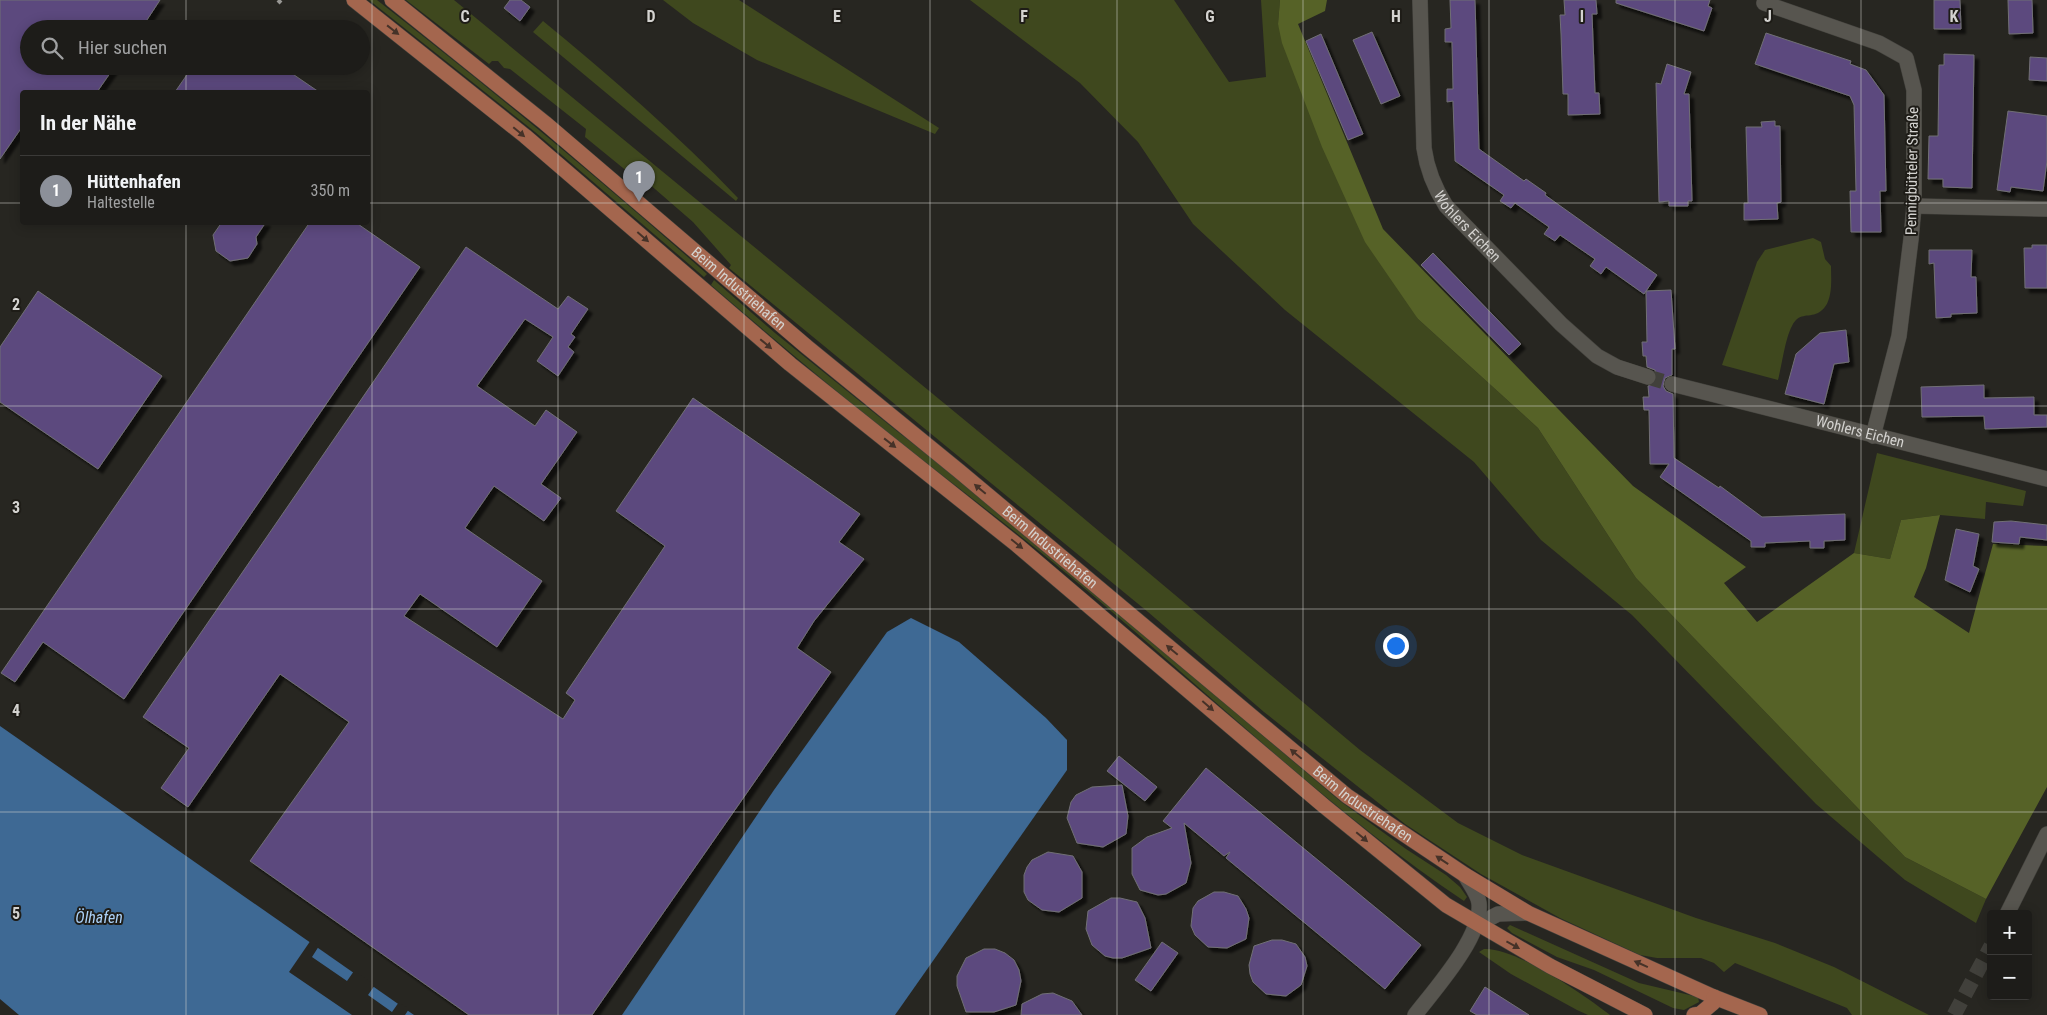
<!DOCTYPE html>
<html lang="de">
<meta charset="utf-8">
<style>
:root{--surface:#1d1c19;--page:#252522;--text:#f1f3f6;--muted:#a0a1a2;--line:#3b3a38;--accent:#8c9099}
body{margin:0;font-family:"Roboto Condensed",sans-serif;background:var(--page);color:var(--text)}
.controls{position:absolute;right:15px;bottom:15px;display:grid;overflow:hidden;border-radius:5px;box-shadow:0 2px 12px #0003}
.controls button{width:45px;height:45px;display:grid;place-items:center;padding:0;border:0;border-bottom:1px solid var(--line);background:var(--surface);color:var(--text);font:25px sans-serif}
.you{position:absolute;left:1395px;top:645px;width:18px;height:18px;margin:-12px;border:4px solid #fff;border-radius:50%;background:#1a73e8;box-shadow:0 0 0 8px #1a73e833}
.badge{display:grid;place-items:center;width:32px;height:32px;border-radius:50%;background:var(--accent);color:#fff;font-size:16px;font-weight:700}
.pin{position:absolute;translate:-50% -41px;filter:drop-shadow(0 1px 2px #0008)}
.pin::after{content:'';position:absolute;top:26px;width:18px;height:15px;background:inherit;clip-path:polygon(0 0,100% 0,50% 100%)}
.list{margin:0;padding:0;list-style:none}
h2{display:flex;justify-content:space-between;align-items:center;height:65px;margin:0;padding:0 20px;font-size:21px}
h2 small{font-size:16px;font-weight:400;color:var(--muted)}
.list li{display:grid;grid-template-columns:32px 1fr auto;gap:15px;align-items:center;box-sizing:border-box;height:70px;padding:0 20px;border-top:1px solid var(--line)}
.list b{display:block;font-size:19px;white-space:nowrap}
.list p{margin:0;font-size:16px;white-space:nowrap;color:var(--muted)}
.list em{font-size:16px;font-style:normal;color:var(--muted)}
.icon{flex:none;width:28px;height:28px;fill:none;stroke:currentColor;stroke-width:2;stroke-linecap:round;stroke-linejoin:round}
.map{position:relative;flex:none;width:2047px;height:1015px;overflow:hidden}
.search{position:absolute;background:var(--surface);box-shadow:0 2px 12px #0003;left:20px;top:20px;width:350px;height:55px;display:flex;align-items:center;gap:12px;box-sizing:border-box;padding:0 18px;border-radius:28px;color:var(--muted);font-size:19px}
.panel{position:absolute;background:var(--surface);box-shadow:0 2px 12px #0003;left:20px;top:90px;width:350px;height:135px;border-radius:5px}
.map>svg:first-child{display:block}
.green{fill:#3f481e}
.forest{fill:#566227}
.water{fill:#3e6994}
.pier{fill:#272621}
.building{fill:#5b4a7e;stroke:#716f75;filter:url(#shadow)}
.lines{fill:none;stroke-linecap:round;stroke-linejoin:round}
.minor-tunnel{stroke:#41403b;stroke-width:15;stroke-dasharray:15 8;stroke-linecap:butt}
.minor-casing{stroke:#43423d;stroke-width:16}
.major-casing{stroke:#43423d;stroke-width:16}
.minor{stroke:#57554f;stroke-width:15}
.major{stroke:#a4664e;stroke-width:15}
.rail{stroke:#989794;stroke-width:4;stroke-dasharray:8 4;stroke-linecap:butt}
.oneway{fill:#463228}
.grid{fill:none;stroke:#d4d3d0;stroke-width:1;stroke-opacity:0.55}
.labels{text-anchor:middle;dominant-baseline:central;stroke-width:4;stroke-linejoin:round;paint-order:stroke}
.street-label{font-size:15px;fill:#d4d3d0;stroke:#1e1c17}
.water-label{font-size:16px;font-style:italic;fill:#acd2f9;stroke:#1e1c17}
.grid-label{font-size:16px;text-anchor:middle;font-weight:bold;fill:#d4d3d0;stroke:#1e1c17;stroke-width:4;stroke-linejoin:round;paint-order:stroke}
</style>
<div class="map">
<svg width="2047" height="1015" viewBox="0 0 2047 1015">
<defs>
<filter id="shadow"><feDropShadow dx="4.5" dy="4.5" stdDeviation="1" flood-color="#0009"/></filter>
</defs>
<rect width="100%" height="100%" fill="#272621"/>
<g class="green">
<path d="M369,0H377C490,88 600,179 707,274L704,277L535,132Z"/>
<polygon points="406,0 454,0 1063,501 1360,750 1458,823 1522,855 1696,918 1775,943 1834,967 1929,1015 1852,1015 1847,1008 1735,963 1724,972 1714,963 1701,958 1657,958 1640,955 1560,918 1481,874 1405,824 1264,712 1148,612 729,268 731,265 693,222 640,176 634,177 585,137 586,129 510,69 504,68 498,61 492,61 489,64"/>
<polygon points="663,0 739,0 939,128 935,134 757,60 693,23"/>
<polygon points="970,0 1174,0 1229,82 1266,77 1261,0 1280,0 1278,24 1418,319 1538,428 1636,578 1905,857 1986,899 1976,923 1905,880 1816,804 1632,615 1541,540 1474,462 1285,310 1193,224 1138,142 1080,83"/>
<path d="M543,21C611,77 677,134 738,198L736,201L533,32Z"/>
<path d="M1813,238L1821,242L1825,259L1831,266C1831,280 1834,305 1818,313C1807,318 1799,312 1792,326C1785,339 1782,365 1778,380L1722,365L1757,262L1765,250Z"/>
<path d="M714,280L775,333L898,432L981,496L1340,801L1406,849L1446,875L1460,887L1467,897L1464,901C1330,811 1213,697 1090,593C1024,537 955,486 887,432C827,384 769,335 711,285Z"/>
<polygon points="1877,453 2026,491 2023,506 1986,502 1985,519 1940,515 1901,520 1890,559 1854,553"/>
<polygon points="1510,925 1639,983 1698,997 1699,1002 1684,1010 1673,1008 1594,970 1557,957 1512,933 1507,928"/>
<path d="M1484,949C1516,947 1584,995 1610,1015H1588L1577,1010L1511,974L1479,952Z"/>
</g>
<polygon class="forest" points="1280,0 1327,0 1325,11 1298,24 1383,229 1633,486 1746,567 1724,583 1757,622 1854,553 1890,559 1901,520 1940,515 1926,568 1914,597 1969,633 1993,544 2047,546 2047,787 1986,899 1905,857 1636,578 1538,428 1418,319 1365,242 1322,147 1282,43 1278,24"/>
<g class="water">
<polygon points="911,618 959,642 1046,718 1067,740 1067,770 895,1015 622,1015 774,790 887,632"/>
<polygon points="0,726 414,1015 19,1015 0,999"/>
</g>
<polygon class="pier" points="311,940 319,946 312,957 347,981 354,971 375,985 368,995 392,1012 399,1002 409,1009 405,1015 352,1015 289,972"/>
<g class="building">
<polygon points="0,0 160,0 141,29 29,29 29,66 115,66 97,92 22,92 22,127 0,159"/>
<polygon points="510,0 521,0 530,7 520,21 504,8"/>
<polygon points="1450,0 1475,0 1479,149 1524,181 1526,179 1546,193 1545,195 1657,275 1644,294 1606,267 1601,274 1590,266 1595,259 1560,235 1555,241 1544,234 1549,227 1515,203 1511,208 1500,201 1504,195 1455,161 1453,101 1447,102 1447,89 1453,89 1452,42 1445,42 1445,29 1451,28"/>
<polygon points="1564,0 1596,0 1597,14 1592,14 1595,93 1599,93 1600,114 1568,115 1568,94 1563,94 1561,34 1560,15 1565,15"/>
<polygon points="1616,0 1710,0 1708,6 1712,8 1704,31 1616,3"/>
<polygon points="1934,0 1960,0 1961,29 1934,29"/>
<polygon points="2008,0 2032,0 2033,33 2009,34"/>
<polygon points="1372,32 1400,96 1381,104 1353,40"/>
<polygon points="1766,33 1851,61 1850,64 1866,70 1884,95 1886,191 1880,191 1881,232 1851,232 1850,191 1856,191 1854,105 1850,96 1755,64"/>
<polygon points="1321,34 1363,134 1348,140 1306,41"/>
<polygon points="1944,54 1974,55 1972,188 1943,187 1943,179 1928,179 1929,136 1938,136 1939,65 1944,65"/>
<polygon points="2030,57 2047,58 2047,81 2029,80"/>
<polygon points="1667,64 1691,72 1684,94 1689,94 1692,201 1688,201 1688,206 1669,206 1669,201 1659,202 1656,83 1661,84"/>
<polygon points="193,66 281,66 319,92 175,92"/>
<polygon points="2008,111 2047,116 2047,161 2043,191 2011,187 2010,192 1997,190"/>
<polygon points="1775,121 1775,126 1780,126 1781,202 1777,203 1778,219 1744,220 1744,203 1748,203 1746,127 1762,127 1761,122"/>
<polygon points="222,222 266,222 256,237 257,244 248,258 230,261 216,251 213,235"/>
<polygon points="310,222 355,222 420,267 124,699 43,642 15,682 1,673"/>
<polygon points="2032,245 2047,245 2047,288 2025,288 2024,248 2032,248"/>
<polygon points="466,247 558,309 568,296 588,309 571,334 575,337 568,347 574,352 558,376 537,361 553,337 525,319 477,386 535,426 546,410 577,432 541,484 561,498 544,521 494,486 465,528 542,581 497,647 420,594 404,616 563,719 575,700 566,693 665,546 616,511 693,398 860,514 839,542 864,559 814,621 797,648 831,672 592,1015 469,1015 250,861 349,722 280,674 188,807 161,788 189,748 143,717"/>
<polygon points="1929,250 1972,250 1971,277 1976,277 1977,313 1951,314 1951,317 1936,318 1934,263 1929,264"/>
<polygon points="1433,253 1521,344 1509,355 1421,265"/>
<polygon points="1671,290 1675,349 1672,349 1672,375 1665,378 1663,386 1666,391 1673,394 1674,458 1719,488 1720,486 1762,517 1845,514 1845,540 1824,541 1824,548 1810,548 1810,541 1765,543 1765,547 1751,547 1751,541 1660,477 1669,464 1650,464 1649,410 1644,410 1643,397 1649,397 1648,386 1655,384 1657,376 1655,370 1647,367 1646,356 1643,356 1642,342 1647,342 1646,291"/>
<polygon points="38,291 162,376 98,469 0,402 0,347"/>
<polygon points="1846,330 1849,362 1834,364 1824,404 1785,394 1796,354 1820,333"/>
<polygon points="1984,385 1984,398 2034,397 2034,415 2047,415 2047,427 1985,429 1984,416 1922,417 1921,387"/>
<polygon points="2011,521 2047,525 2047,540 2020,537 2019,544 1992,542 1994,522"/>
<polygon points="1956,529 1979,534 1973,566 1979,569 1970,592 1945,580"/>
<polygon points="1119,756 1157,787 1145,801 1107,771"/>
<polygon points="1206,768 1421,945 1385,989 1226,858 1230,852 1224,856 1184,823 1191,863 1186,883 1166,894 1158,895 1140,890 1132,874 1132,848 1147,837 1172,828 1163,821"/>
<polygon points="1122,785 1128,816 1126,834 1103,847 1077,843 1067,818 1071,802 1076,795 1092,787"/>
<polygon points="1048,852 1073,856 1082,872 1082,898 1059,912 1042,910 1028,900 1024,892 1024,875 1027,867 1032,860"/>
<polygon points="1214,892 1224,892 1238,896 1246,909 1249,918 1246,939 1227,948 1208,947 1195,935 1191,926 1193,908 1198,901"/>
<polygon points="1111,898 1120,898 1137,902 1145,918 1151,948 1122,958 1113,958 1105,956 1092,945 1086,929 1088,911"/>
<polygon points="1272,940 1282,940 1296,944 1305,957 1307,966 1301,985 1286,996 1266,994 1253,982 1250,974 1249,965 1254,946"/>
<polygon points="1162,942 1178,953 1151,991 1135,980"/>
<polygon points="984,949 995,949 1005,953 1014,960 1019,970 1021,981 1016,1005 994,1012 966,1012 957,986 957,976 966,958"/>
<polygon points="1485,987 1529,1015 1477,1015 1470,1011"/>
<polygon points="1053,993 1072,1001 1082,1015 1021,1015 1022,1004 1042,994"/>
</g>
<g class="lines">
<g class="minor-tunnel">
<polyline points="1648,377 1672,384"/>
<polyline points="1954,1015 1991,946"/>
</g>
<defs>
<g id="minor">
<path id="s1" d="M1420,0L1424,148C1427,170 1434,187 1446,206L1561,324L1597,356L1617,367L1648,377"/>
<polyline points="1765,0 1764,3 1879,43 1906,58 1914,90 1914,206 1911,239 1899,336 1873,436"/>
<polyline points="1914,206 2047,209"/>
<path id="s2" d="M1672,384L2047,479"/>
<polyline points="2007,914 2047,834"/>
<polyline points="1477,925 1498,914 1528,913"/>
<path d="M1415,1015C1435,989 1483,936 1479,903C1478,894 1469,883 1465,875"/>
</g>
<g id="major">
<polyline points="354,0 525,136 790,364 1017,545 1324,806 1446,905 1550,966 1645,1015"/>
<path id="s3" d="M392,0L545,123L807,347L959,471L1347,796L1465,875L1528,913L1714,997L1760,1015"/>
<polyline points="1694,1015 1700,1014 1713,1003 1714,997"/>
</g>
</defs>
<use href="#minor" class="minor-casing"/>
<use href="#major" class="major-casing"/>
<use href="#minor" class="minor"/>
<use href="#major" class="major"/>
<polyline class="rail" points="278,0 281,3"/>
</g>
<defs><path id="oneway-solid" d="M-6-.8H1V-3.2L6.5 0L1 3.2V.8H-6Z" transform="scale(1.25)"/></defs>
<g class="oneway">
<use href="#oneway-solid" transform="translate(393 30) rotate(38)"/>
<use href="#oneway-solid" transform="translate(519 132) rotate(40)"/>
<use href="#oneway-solid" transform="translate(643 237) rotate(41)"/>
<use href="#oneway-solid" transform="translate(766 344) rotate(40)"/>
<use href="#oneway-solid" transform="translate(890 443) rotate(38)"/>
<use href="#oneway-solid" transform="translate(980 489) rotate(-140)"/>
<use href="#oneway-solid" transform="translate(1017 544) rotate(39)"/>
<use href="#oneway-solid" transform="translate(1172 650) rotate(-140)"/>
<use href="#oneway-solid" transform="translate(1208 706) rotate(41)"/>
<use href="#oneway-solid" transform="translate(1296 754) rotate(-140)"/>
<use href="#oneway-solid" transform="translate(1362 837) rotate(40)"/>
<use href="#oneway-solid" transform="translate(1442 860) rotate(-146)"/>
<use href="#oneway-solid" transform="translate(1513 945) rotate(29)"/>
<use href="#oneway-solid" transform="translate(1641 964) rotate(-156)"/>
</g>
<path class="grid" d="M186,0V29M372,0V1015M558,0V1015M744,0V1015M930,0V1015M1117,0V1015M1303,0V1015M1489,0V1015M1675,0V1015M1861,0V1015M186,66V92M0,203H22M368,203H2047M186,222V1015M0,406H2047M0,609H2047M0,812H2047"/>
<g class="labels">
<g class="street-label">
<text transform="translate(1912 171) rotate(-89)">Pennigbütteler Straße</text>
<text stroke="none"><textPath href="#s1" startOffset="240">Wohlers Eichen</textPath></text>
<text stroke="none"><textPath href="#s3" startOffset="451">Beim Industriehafen</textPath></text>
<text stroke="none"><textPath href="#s2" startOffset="194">Wohlers Eichen</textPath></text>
<text stroke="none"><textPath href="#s3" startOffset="856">Beim Industriehafen</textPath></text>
<text stroke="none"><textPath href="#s3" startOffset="1261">Beim Industriehafen</textPath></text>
</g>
<g class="water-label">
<text x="99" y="917">Ölhafen</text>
</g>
</g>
<g class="grid-label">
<text x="465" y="22">C</text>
<text x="651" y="22">D</text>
<text x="837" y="22">E</text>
<text x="1024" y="22">F</text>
<text x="1210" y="22">G</text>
<text x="1396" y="22">H</text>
<text x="1582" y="22">I</text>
<text x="1768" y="22">J</text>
<text x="1954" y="22">K</text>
<text x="16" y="310">2</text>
<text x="16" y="513">3</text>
<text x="16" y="716">4</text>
<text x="16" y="919">5</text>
</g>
</svg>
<div class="controls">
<button>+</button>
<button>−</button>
</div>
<div class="you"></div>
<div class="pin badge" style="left:639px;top:202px">1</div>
<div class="search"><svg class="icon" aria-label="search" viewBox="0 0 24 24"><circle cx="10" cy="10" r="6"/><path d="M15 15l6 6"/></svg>Hier suchen</div>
<section class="panel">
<h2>In der Nähe<small></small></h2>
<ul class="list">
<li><span class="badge">1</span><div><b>Hüttenhafen</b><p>Haltestelle</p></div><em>350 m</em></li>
</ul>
</section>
</div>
